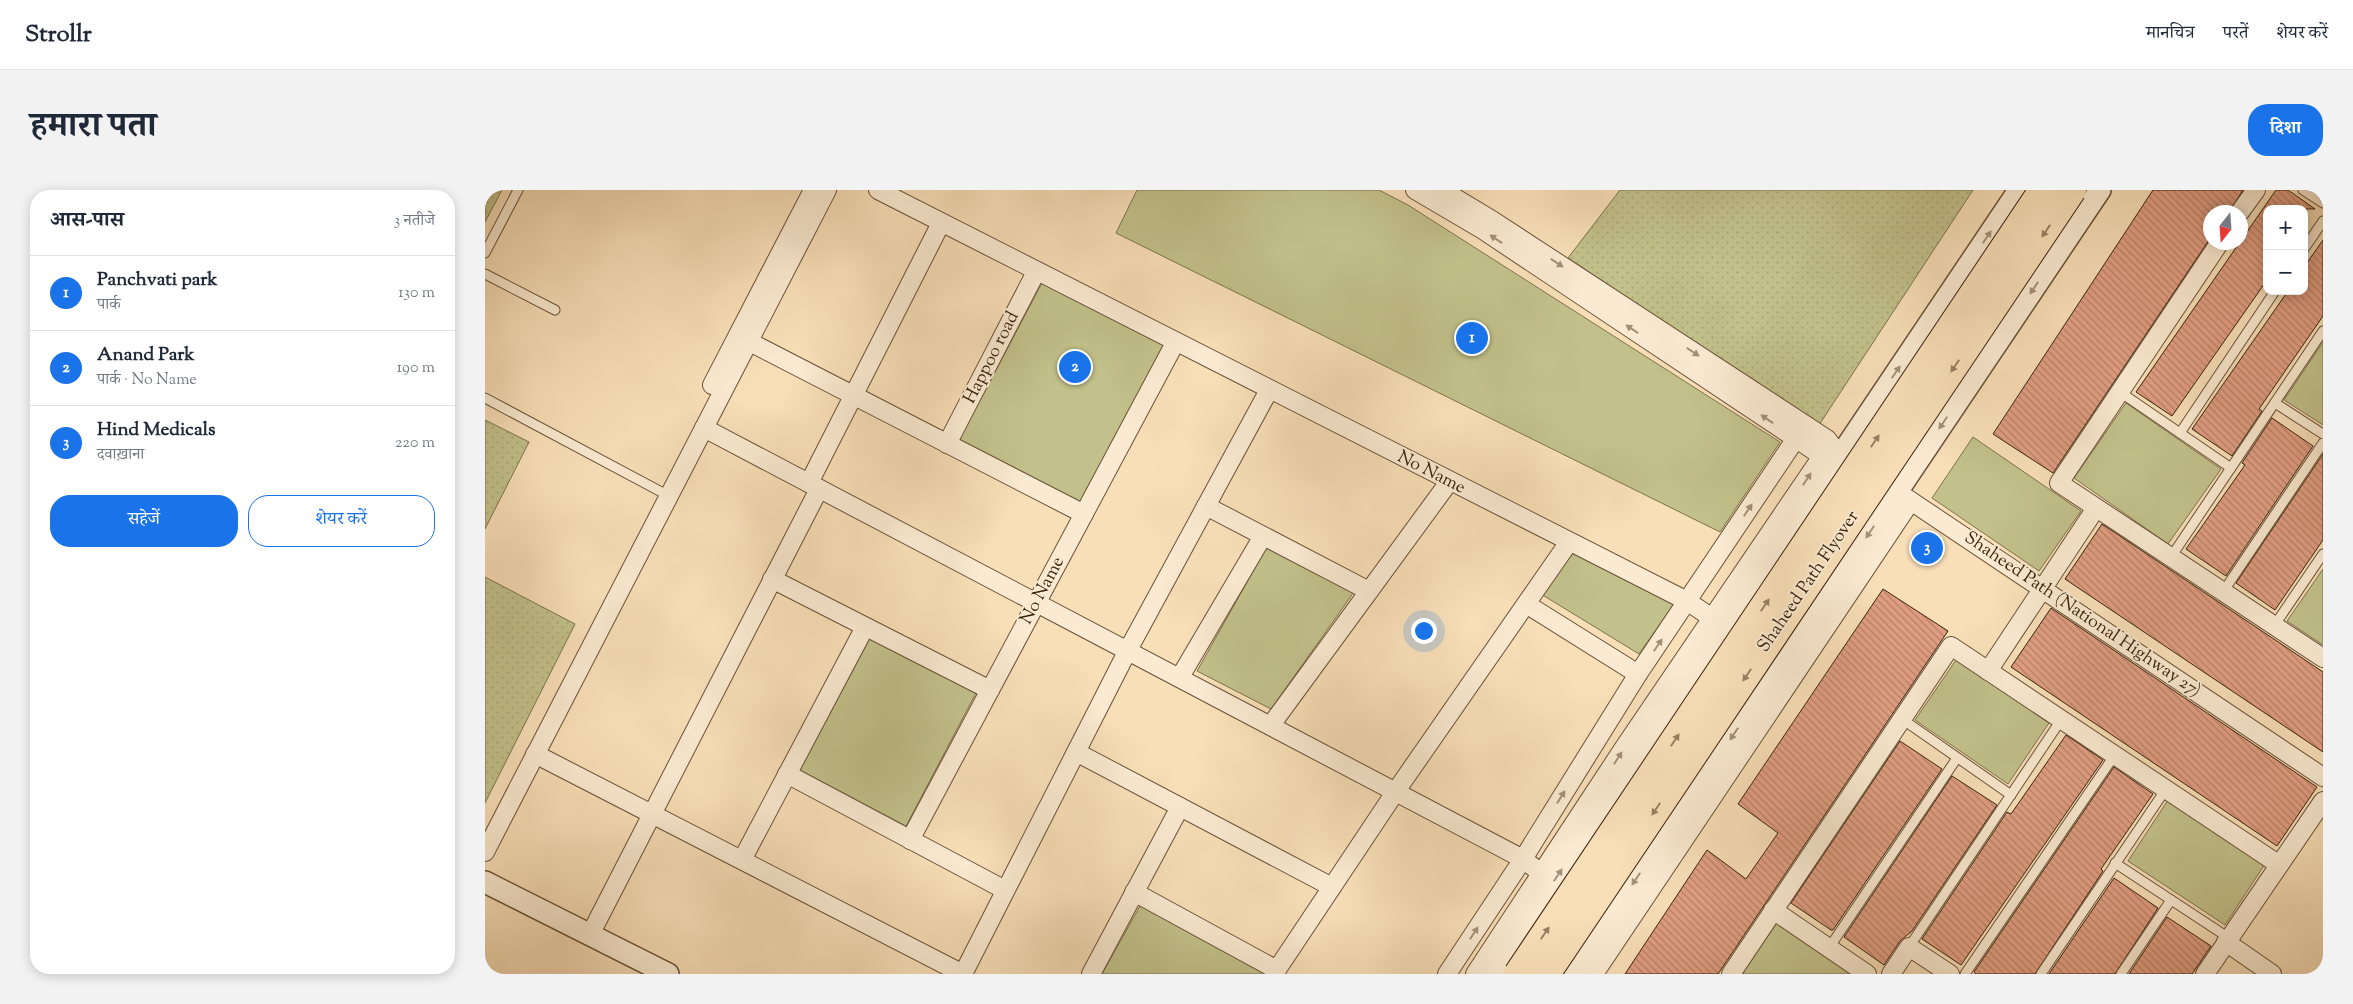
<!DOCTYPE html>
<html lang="hi">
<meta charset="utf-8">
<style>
:root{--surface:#fff;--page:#f2f2f3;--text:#1f2937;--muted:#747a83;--line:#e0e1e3;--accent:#1a73e8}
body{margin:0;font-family:"Sorts Mill Goudy","Noto Serif Devanagari",serif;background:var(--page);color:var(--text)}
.controls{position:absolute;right:15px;top:15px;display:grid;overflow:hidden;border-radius:10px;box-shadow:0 2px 12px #0003}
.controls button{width:45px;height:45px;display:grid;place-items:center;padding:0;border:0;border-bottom:1px solid var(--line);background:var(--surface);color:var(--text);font:25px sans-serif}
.compass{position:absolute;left:1718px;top:15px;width:45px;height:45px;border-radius:50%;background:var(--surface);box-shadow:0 2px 12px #0003;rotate:197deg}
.you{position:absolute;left:938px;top:440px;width:18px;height:18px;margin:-12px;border:4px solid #fff;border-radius:50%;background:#1a73e8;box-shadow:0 0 0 8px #1a73e833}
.badge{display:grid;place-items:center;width:32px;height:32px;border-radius:50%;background:var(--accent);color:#fff;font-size:16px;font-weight:700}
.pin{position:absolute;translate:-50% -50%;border:2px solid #fff;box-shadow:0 1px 5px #0006}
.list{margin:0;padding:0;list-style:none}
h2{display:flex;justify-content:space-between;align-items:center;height:65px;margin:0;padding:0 20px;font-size:21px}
h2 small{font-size:16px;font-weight:400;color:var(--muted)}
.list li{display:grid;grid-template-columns:32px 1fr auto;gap:15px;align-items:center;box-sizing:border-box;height:75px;padding:0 20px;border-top:1px solid var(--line)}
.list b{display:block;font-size:19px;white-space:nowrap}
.list p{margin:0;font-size:16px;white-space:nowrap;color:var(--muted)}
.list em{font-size:16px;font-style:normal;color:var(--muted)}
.actions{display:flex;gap:10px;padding:15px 20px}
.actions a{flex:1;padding:11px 0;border:1px solid var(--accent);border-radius:20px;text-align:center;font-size:18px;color:var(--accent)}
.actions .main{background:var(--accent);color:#fff}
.map{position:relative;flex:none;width:1838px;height:784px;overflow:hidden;border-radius:20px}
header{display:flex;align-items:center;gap:30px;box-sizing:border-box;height:70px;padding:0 25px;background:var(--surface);border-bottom:1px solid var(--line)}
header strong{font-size:24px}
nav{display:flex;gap:28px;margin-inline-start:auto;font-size:18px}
.intro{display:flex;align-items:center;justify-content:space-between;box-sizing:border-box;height:120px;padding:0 30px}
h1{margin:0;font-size:35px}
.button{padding:12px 22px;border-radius:20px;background:var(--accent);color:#fff;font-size:18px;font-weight:700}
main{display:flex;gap:30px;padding:0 30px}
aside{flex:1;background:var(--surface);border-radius:20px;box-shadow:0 2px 12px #0003}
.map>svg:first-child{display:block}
.grass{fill:url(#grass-dots);stroke:#7e724c}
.park{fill:#c2c18b;stroke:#7e724c}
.building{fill:url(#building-back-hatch);stroke:#39220c}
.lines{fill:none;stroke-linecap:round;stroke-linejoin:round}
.service-casing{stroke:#695137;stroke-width:11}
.minor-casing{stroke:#695137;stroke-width:20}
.tertiary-casing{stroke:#695137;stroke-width:24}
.service{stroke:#faead1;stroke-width:9}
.minor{stroke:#faead1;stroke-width:18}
.tertiary{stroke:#faead1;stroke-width:21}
.trunk-bridge-casing{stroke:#39220c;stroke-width:30;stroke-linecap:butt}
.trunk-bridge{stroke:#f8dfb8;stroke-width:28}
.oneway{fill:#988062}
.oneway2{fill:#a39078}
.labels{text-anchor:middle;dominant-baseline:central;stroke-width:4;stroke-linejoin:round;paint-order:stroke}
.street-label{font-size:18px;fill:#39220c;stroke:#faead1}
</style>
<header>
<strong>Strollr</strong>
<nav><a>मानचित्र</a><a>परतें</a><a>शेयर करें</a></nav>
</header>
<div class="intro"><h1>हमारा पता</h1><a class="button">दिशा</a></div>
<main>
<aside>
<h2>आस-पास<small>3 नतीजे</small></h2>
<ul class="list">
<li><span class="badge">1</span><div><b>Panchvati park</b><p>पार्क</p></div><em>130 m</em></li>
<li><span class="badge">2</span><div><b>Anand Park</b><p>पार्क · No Name</p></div><em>190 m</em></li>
<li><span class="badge">3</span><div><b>Hind Medicals</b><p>दवाख़ाना</p></div><em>220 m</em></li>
</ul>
<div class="actions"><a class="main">सहेजें</a><a>शेयर करें</a></div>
</aside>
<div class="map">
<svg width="1838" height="784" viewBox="0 0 1838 784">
<defs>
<pattern id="grass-dots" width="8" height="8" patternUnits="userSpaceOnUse" patternTransform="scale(1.25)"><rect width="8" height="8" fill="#c2c18b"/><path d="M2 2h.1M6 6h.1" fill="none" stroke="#a7a677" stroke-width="1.8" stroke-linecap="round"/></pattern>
<pattern id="building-back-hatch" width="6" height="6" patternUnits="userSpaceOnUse" patternTransform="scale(1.25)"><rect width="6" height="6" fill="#e19e82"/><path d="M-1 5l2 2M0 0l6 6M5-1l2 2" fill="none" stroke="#b78069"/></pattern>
</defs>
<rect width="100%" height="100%" fill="#f8dfb8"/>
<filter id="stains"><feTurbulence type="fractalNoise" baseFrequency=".004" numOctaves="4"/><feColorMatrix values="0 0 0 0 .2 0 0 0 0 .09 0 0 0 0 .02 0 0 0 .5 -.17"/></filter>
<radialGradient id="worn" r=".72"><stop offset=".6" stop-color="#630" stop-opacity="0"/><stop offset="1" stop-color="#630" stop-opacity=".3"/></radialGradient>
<g class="grass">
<polygon points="0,0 17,0 0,32"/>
<polygon points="1135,0 1488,0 1334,235 1083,68"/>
<polygon points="0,230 44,252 0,339"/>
<polygon points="0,387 90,434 0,613"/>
</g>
<g class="park">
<polygon points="652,0 894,0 923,15 1295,252 1235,342 631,43"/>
<polygon points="558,91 681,155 598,315 474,250"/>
<polygon points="1838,152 1838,235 1799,210"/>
<polygon points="1641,213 1736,279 1683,354 1589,288"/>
<polygon points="1488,247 1596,321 1554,381 1447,308"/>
<polygon points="783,355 869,402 786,519 712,481"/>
<polygon points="1087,363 1189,414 1154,464 1056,404"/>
<polygon points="1838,379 1838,455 1802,431"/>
<polygon points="385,448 491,503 421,636 315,580"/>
<polygon points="1471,470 1564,533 1523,594 1430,530"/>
<polygon points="1683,610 1780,674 1740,735 1643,671"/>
<polygon points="655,716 778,781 776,784 617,784"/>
<polygon points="1292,732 1369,784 1257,784"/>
</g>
<g class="building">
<polygon points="1668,0 1758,0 1744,22 1726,22 1726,47 1568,283 1508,244"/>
<polygon points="1791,0 1803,0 1830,19 1782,19 1782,90 1687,226 1651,202"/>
<polygon points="1838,50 1838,126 1774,219 1777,221 1747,266 1707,239 1803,101 1819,101 1819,77"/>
<polygon points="1787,228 1828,256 1741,386 1701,359 1760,275 1757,273"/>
<polygon points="1838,264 1838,350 1790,420 1751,393"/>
<polygon points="1617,334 1838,482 1838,562 1580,389"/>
<polygon points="1398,399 1463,441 1233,784 1140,784 1222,660 1261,689 1293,643 1253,614"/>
<polygon points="1566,418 1832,597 1792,656 1526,477"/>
<polygon points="1581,545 1618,570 1476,775 1437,749 1522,622 1526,624"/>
<polygon points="1415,551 1457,579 1348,740 1346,740 1306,713"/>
<polygon points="1629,577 1668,604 1616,679 1618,681 1550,784 1491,784 1489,782"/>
<polygon points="1467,586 1512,615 1427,741 1415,751 1399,775 1359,747"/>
<polygon points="1629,688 1673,718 1630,784 1564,784"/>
<polygon points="1682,727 1726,756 1707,784 1644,784"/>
</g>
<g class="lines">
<defs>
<g id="service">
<polyline points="1818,0 1838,13"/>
<polyline points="1819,59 1838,31"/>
<polyline points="0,63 33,0"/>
<polyline points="0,84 70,120"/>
<polyline points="1635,202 1746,278"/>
<polyline points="0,208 184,306"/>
<polyline points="1790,213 1838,244"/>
<polyline points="1695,243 1790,101"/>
<polyline points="1686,367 1838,141"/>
<polyline points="1738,402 1838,253"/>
<polyline points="1789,436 1838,364"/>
<polyline points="1417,529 1526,605"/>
<polyline points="1630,673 1744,748"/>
<polyline points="1424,757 1576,530"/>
<polyline points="1344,758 1472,568"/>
<polyline points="1480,784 1629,566"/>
<polyline points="1556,784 1681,599"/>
<polyline points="1636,784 1686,710"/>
</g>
<g id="minor">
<polyline points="393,0 1202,411 1227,428"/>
<polyline points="930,0 998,40 1337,266 1347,266"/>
<polyline points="957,0 1007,30 1342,249 1355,266 1365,272"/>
<polyline points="1755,22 1771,0"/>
<polyline points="1735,52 1574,293 1838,468"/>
<polyline points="253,146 599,324"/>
<polyline points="227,195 328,0"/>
<polyline points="219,238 1038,669 1056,683"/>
<polyline points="462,254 551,82"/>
<polyline points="324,293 456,33"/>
<polyline points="1402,295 1838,587"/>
<polyline points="721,316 884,401"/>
<polyline points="287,389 505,500"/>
<polyline points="1041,414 1153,484"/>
<polyline points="1503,481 1611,318"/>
<polyline points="695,487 778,346"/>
<polyline points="786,535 964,292"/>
<polyline points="591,562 847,697"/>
<polyline points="50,564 478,784"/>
<polyline points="302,584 520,700"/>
<polyline points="425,650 690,153"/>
<polyline points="0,662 342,0"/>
<polyline points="257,670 380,437"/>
<polyline points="649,702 792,780"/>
<polyline points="1288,720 1382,784"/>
<polyline points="105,745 334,299"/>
<polyline points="1741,752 1787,784"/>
<polyline points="478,784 643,460 784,200"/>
<polyline points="606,784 695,617"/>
<polyline points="789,784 911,601 1084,352"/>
<polyline points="962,784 1038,669 1153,484 1320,235"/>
<polyline points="990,784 1138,559 1337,266"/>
<polyline points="1109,784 1426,311"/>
<polyline points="1246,784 1466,456 1793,674"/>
<polyline points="1406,784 1424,757 1465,784"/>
<polyline points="1720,784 1838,611"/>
</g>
<g id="tertiary">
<polyline points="0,692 183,784"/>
<polyline points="1007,784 1534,0"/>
<polyline points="1088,784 1615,0"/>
</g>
</defs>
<use href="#service" class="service-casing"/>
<use href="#minor" class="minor-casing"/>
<use href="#tertiary" class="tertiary-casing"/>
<use href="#service" class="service"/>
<use href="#minor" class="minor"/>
<use href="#tertiary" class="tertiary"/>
<defs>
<g id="trunk-bridge">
<polyline points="1033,784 1558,0"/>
<polyline points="1061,784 1587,0"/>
</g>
</defs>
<use href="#trunk-bridge" class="trunk-bridge-casing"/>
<use href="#trunk-bridge" class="trunk-bridge"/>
</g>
<defs><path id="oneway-solid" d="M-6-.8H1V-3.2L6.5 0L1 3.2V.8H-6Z" transform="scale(1.25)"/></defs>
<g class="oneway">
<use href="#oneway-solid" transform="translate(1561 41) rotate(124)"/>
<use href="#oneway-solid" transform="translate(1470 176) rotate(124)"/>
<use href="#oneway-solid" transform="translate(1390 251) rotate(-56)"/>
<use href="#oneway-solid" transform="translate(1280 415) rotate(-56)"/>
<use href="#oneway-solid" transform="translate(1262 485) rotate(124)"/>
<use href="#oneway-solid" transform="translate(1190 550) rotate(-56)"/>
<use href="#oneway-solid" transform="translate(1171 619) rotate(124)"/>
<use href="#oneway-solid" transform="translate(1060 743) rotate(-56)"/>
</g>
<g class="oneway2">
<use href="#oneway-solid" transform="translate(1502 47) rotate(-56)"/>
<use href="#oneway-solid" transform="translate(1011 49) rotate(-146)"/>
<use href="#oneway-solid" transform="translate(1072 73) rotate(33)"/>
<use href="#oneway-solid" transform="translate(1549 98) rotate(124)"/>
<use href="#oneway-solid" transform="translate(1147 139) rotate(-146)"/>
<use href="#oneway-solid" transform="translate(1208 162) rotate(33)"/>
<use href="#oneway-solid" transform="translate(1411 182) rotate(-56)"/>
<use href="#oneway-solid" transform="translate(1282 229) rotate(-146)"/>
<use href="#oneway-solid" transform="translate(1458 233) rotate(124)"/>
<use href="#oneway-solid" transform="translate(1322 289) rotate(-57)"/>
<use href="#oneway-solid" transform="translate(1263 320) rotate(-56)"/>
<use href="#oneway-solid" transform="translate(1385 342) rotate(124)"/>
<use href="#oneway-solid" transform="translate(1173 455) rotate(-56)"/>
<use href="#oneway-solid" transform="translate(1249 544) rotate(124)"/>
<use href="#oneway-solid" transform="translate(1133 568) rotate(-57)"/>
<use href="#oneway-solid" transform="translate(1076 607) rotate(-58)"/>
<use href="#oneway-solid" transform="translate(1073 685) rotate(-56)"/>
<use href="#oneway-solid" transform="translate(1151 689) rotate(124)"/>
<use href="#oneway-solid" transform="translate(989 743) rotate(-57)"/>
</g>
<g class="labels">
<g class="street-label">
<text transform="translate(507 168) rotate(-63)">Happoo road</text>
<text transform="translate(946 283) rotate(27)">No Name</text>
<text transform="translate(1324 392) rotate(-56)">Shaheed Path Flyover</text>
<text transform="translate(558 401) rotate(-62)">No Name</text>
<text transform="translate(1597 425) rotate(34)">Shaheed Path (National Highway 27)</text>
</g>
</g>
<rect width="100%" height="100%" filter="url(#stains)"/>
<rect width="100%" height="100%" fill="url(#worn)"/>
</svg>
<div class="controls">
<button>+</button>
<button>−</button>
</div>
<svg class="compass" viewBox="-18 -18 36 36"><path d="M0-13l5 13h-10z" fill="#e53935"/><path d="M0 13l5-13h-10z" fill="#747a83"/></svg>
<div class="you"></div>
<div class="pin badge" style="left:987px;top:148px">1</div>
<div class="pin badge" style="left:590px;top:177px">2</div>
<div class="pin badge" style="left:1442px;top:358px">3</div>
</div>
</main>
